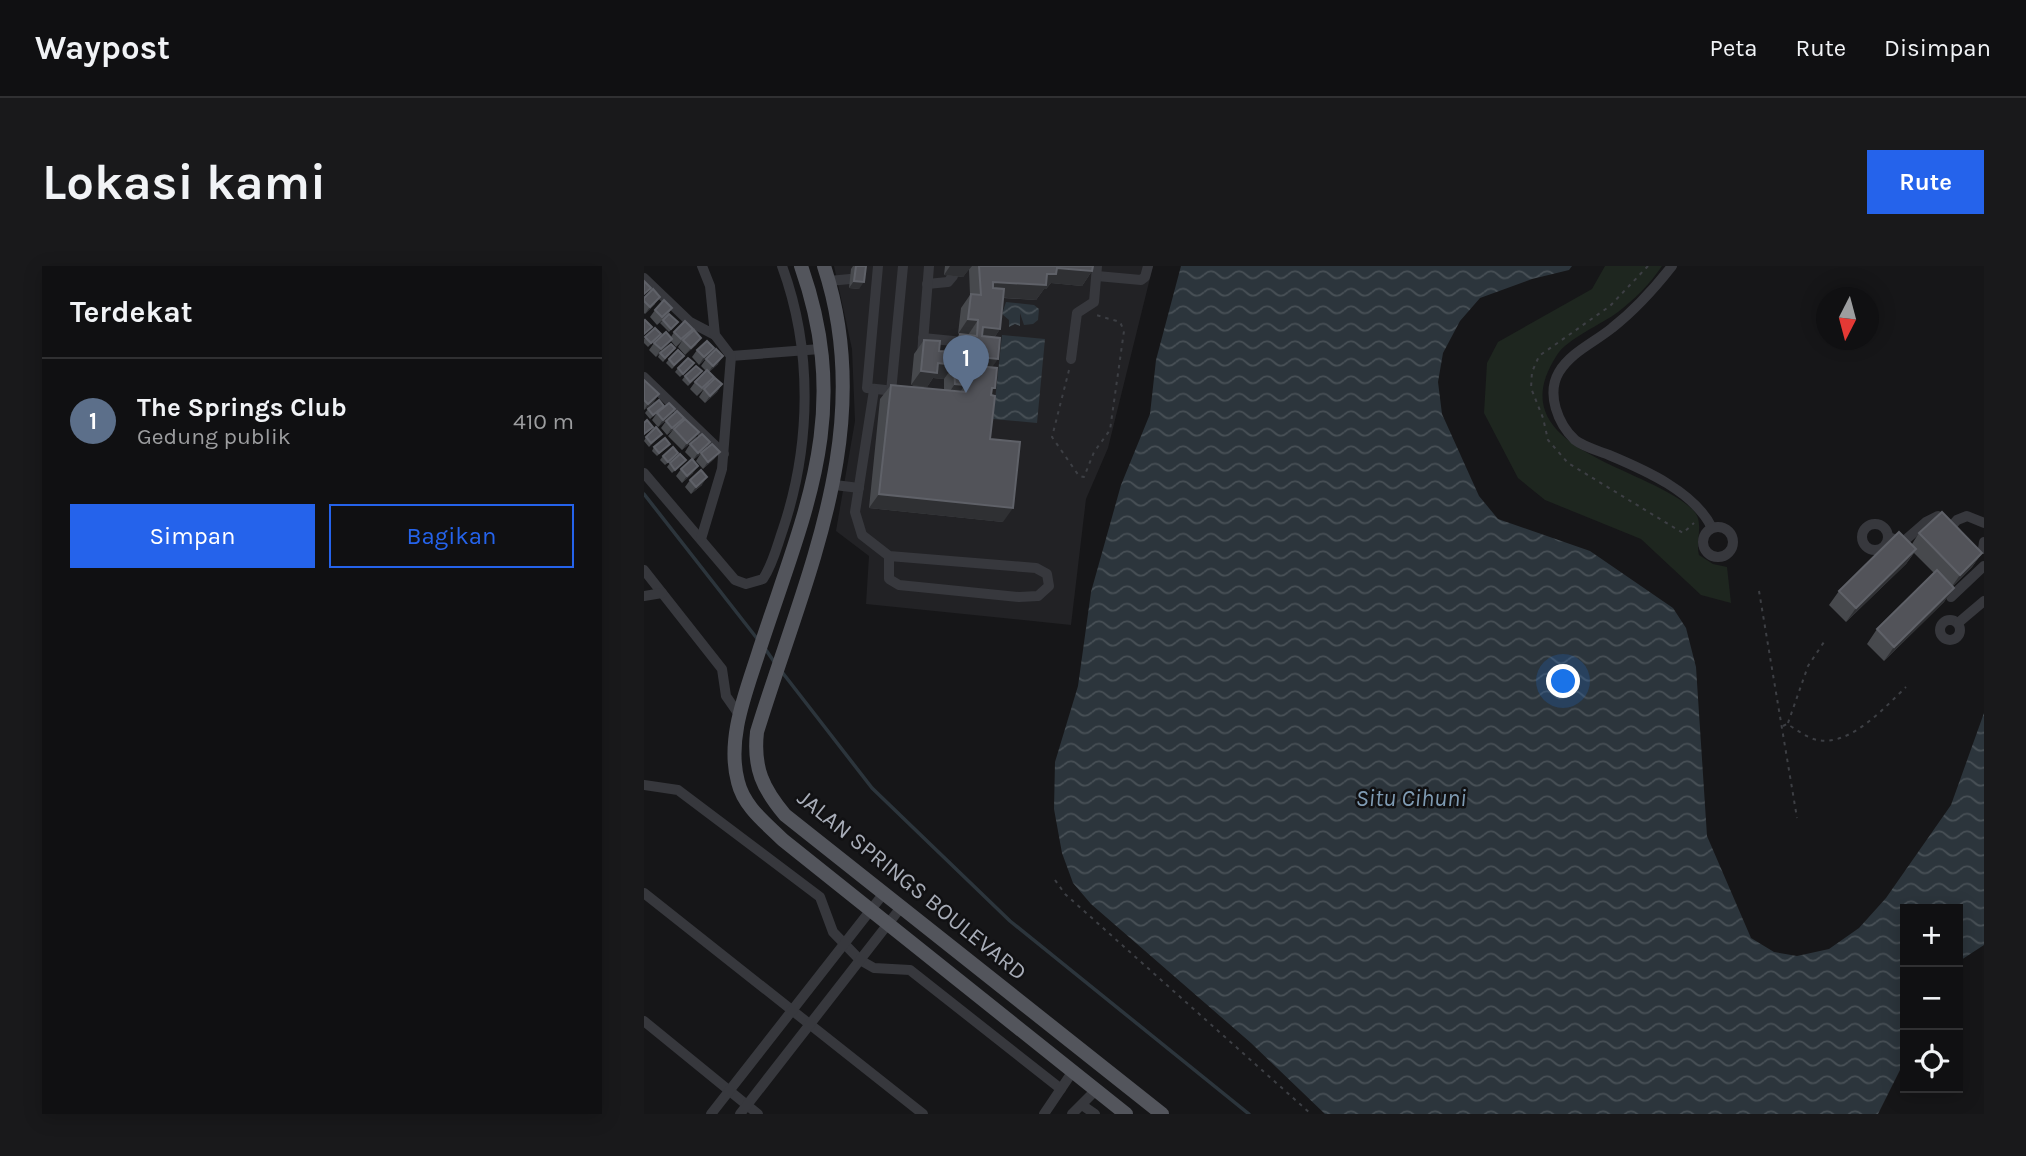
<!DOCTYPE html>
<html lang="id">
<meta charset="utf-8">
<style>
:root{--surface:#101012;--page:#19191b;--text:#f1f3f6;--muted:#9c9d9f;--line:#303032;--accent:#2563eb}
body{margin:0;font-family:Karla,sans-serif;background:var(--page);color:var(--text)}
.controls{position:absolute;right:21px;bottom:21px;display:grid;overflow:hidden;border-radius:0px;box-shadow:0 4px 18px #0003}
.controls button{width:63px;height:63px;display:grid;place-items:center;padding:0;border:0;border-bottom:2px solid var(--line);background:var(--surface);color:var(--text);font:35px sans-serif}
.compass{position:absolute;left:1172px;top:21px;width:63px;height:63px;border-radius:50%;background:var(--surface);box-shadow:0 4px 18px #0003;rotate:186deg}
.you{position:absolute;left:920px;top:416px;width:24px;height:24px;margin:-18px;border:5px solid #fff;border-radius:50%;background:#1a73e8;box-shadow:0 0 0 10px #1a73e833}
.badge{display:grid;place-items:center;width:46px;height:46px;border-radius:50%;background:var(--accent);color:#fff;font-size:23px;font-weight:700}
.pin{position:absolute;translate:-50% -58px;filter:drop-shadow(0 2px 4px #0008)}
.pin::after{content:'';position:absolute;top:37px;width:24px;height:21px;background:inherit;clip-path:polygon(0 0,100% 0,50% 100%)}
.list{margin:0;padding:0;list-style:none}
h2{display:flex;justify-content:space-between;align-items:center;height:91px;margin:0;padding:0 28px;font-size:30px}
h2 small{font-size:23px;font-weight:400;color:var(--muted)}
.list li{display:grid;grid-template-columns:46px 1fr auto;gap:21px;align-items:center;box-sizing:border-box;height:126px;padding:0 28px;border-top:2px solid var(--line)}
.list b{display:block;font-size:26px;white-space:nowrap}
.list p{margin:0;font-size:23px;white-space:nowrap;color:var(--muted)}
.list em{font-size:23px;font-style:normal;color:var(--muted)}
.actions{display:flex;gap:14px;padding:21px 28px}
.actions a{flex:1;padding:16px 0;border:2px solid var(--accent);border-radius:0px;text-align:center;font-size:24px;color:var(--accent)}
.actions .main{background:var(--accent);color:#fff}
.icon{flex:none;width:38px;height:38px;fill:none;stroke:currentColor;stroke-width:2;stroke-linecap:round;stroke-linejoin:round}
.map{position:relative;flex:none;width:1340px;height:848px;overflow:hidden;border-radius:0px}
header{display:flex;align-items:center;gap:42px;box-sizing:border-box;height:98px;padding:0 35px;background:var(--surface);border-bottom:2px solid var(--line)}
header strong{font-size:33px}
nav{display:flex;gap:38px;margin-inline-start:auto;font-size:24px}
.intro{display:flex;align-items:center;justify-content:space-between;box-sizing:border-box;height:168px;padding:0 42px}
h1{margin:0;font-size:49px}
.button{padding:18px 32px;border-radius:0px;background:var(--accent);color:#fff;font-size:24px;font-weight:700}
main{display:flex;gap:42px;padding:0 42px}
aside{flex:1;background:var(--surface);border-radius:0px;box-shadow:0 4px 18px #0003}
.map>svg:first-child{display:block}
.built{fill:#222225}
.park{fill:#1e261f}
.water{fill:url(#water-waves)}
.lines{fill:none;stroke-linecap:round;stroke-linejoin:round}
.stream{stroke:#2c353c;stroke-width:3.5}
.path{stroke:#3d3f44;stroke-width:2;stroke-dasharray:3.5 5;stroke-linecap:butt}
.minor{stroke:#37383d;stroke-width:10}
.major{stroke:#53555c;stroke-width:14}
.wall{fill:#47494d}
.shaded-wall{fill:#2f3033}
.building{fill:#525359;stroke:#5f6168;stroke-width:2}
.labels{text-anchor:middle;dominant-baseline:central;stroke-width:5;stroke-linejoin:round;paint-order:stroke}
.street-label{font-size:23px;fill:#a8adb8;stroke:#111113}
.water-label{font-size:24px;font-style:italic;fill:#7f9bb3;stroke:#111113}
</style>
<header>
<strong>Waypost</strong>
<nav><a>Peta</a><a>Rute</a><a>Disimpan</a></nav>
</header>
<div class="intro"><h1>Lokasi kami</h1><a class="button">Rute</a></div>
<main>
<aside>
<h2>Terdekat<small></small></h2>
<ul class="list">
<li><span class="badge" style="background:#5c6f8a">1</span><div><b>The Springs Club</b><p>Gedung publik</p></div><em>410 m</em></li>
</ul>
<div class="actions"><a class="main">Simpan</a><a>Bagikan</a></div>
</aside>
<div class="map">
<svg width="1340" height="848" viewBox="0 0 1340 848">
<defs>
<pattern id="water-waves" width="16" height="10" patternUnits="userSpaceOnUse" patternTransform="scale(1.75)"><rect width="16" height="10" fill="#2c353c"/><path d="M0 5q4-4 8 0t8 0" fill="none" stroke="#485056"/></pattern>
</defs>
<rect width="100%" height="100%" fill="#161618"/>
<polygon class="built" points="190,0 509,0 464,182 442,233 427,359 222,338 225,290 192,265 211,155 208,83"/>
<path class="park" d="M961,0H1018C1006,18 991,33 974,46C958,58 923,73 913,89C851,184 1005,200 1049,244C1061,256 1051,275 1055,289L1069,298L1083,301L1087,337L1057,329L997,273L901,234L874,212L840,147L843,97L854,76L948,23Z"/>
<g class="water">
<polygon points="537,0 928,0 925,4 888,13 836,32 816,55 799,87 794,116 798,148 835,230 854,253 946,285 1029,342 1042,362 1052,401 1063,570 1107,672 1130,686 1153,690 1185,683 1215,662 1242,632 1307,539 1340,447 1340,679 1314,696 1314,643 1261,643 1261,794 1234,848 681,848 607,777 447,638 429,617 418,587 410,543 411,496 434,420 447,326 477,219 506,148 512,94"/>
<polygon points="362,36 390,39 395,43 394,54 389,58 380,59 376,47 376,60 371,58 365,61 365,54 358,48"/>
<polygon points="358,69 401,73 393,157 349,153"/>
</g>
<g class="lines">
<g class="stream">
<polyline points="0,228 115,375"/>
<polyline points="122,384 131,397"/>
<polyline points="138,406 228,522 366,655 605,848"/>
</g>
<g class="path">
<polyline points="1004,0 966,40 895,90 888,106 887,122 899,152 904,174 924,197 1039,267 1050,257"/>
<polyline points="425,104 408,171 435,210 440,211 450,186 466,164 480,65 476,56 452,49"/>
<polyline points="1115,325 1153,552"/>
<polyline points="1144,457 1164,400 1180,376"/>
<path d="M1139,460L1143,458C1152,463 1163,472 1173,474C1206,481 1241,441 1262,421"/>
<polyline points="411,614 421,628 667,848"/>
</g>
<g class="minor">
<polyline points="234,0 223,122 269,127 275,120"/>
<path d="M1028,0C1010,23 991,44 968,62C951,76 927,86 915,106C902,128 914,158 931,174C940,181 955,185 965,189C1001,204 1051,226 1068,262"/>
<polyline points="453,10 497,14 501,11 504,0"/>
<polyline points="0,12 46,56 71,69"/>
<polyline points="185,15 206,13"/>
<polyline points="283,18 304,16 309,10"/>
<polyline points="279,72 319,76"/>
<polyline points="278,89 285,0"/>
<polyline points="87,90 176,83"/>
<polyline points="427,93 433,47 450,36 453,0"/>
<polyline points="0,111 80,188"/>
<polyline points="230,124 211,246 218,269 245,290 392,302 403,308 405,320 394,330 375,331 255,319 245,313 245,290"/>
<polyline points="247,126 259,0"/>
<path d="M0,207L91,314L102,318L119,313C129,298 133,280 139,263C167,179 169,84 138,0"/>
<polyline points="191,219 215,222"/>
<circle cx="1231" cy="271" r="13"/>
<circle cx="1074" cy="276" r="15"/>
<polyline points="1305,263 1313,254 1323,250 1340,257"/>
<polyline points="1244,271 1259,276 1282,256 1294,250 1301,258"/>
<polyline points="57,273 78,203 87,90 71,69 66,20 58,0"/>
<polyline points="1339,283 1340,276"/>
<polyline points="0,304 78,403 82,430 96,450"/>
<polyline points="0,330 18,327"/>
<polyline points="1307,331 1340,300"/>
<circle cx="1306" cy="364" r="10"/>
<polyline points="1314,357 1340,335"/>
<polyline points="0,519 34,524 176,631 189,666 216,694 230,702 266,704 417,823"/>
<polyline points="0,627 279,848"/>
<polyline points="0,755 114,848"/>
<polyline points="438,839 451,848"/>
<polyline points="67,848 240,627"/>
<polyline points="96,848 258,640"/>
<polyline points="400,848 429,805"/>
<polyline points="428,848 452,824"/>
</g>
<g class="major">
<path d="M157,0C209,148 161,244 116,382C103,424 82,472 94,516C100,541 122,557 139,574L482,848"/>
<path d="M180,0C234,164 160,312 113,466C109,502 119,523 141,549L518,848"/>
</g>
</g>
<g class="wall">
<polygon points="209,0 222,0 215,23 205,22 207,3"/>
<polygon points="301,0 449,0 448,5 438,20 407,17 402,23 400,23 392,34 359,32 356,63 350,72 348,101 346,173 359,256 225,242 236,133 247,119 300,124 300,113 289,112 283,121 267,119 270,88 280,74 295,85 305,86 306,82 316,68 314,68 317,42 326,29 325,4 324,4 319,11 300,9"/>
<polygon points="0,32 11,38 1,48 0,47"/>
<polygon points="28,42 23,50 13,59 6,51 11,44"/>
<polygon points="19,54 34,56 25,66 16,57"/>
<polygon points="11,62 17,68 4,81 0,77 0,73"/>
<polygon points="49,63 44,69 57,72 52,79 41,89 34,81 38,75 32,81 27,75 12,91 5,84 10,77 27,71 30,66"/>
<polygon points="31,82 19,96 14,91 16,87"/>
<polygon points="53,84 65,89 55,99 48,91"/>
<polygon points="40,90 28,103 22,97 25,93"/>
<polygon points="62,93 74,98 65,106 65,118 78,118 73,126 61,137 55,131 60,123 53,130 46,123 51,116 62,105 57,100"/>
<polygon points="47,101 36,111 31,106 34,102"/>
<polygon points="55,109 44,120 38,114 41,110"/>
<polygon points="0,114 10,136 0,144"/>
<polygon points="20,140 17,143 31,143 26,151 14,161 8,154 13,147 6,153 1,147 4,143"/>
<polygon points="40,152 35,158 55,166 50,174 38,184 24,170 29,164 23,169 17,162 22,155"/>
<polygon points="18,168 5,181 0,175 2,171"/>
<polygon points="66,176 61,184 49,194 49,207 38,217 32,210 37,203 48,193 41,186 46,178"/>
<polygon points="26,178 13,190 8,185 10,181"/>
<polygon points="76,186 70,193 59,203 52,195 57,187"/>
<polygon points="19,190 32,190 21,199 16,194"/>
<polygon points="42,194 28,207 23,201 26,197"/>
<polygon points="46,214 58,219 47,228 41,221"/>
<polygon points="1275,267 1338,287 1328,301 1309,320 1300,336 1240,395 1223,378 1233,363 1290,307 1270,287 1262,298 1202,356 1185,339 1195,325 1268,278"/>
</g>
<g class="shaded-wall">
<polygon points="306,0 328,0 319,11 300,9"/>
<polygon points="413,2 448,5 438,20 407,17 402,23 400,23 392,34 339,30 349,16 403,8"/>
<polygon points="210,15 220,16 215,23 205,22"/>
<polygon points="16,31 11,38 1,48 6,41"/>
<polygon points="324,53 334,54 324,69 314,68"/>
<polygon points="339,61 356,63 346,78 329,76"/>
<polygon points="57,72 52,79 41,89 47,82"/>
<polygon points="28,73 23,80 12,91 17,83"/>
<polygon points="70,82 65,89 55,99 60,91"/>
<polygon points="79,90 74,98 64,107 69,100"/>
<polygon points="335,91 354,93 344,107 325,105"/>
<polygon points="294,97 310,99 300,113 289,112 283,121 267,119 277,105"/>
<polygon points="78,118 73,126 61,137 66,130"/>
<polygon points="311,118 321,119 311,133 301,132"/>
<polygon points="15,128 10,136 0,144 4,138"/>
<polygon points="31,143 26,151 14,161 19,154"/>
<polygon points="40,152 34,159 23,169 28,162"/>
<polygon points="55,166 50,174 38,184 43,177"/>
<polygon points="66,176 61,184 49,194 54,187"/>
<polygon points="76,186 70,193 59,203 64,196"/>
<polygon points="54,200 49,207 38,217 43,210"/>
<polygon points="63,211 58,219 47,228 52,221"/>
<polygon points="235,228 369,242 359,256 225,242"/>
<polygon points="1272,283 1262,298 1202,356 1212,342"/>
<polygon points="1338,287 1328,301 1306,323 1316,309"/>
<polygon points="1310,322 1300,336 1240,395 1250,381"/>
</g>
<g class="building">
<polygon points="212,0 222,0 220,16 210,15"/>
<polygon points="335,0 449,0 448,5 413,2 412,8 403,8 402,19 349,16 349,22 360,23 356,63 339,61 338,70 356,72 354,93 335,91 334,100 353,102 351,122 348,122 347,129 351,130 346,173 376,176 369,242 235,228 247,119 321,126 321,119 311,118 310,99 294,97 293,107 277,105 280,74 296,75 295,85 311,86 316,68 333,70 334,54 324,53 327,28 337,29"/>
<polygon points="0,15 7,22 0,28"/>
<polygon points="9,23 16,31 6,41 0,35 0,32"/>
<polygon points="20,34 28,42 18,51 11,44"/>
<polygon points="25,48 34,56 27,63 19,54"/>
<polygon points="1,54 8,61 0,68 0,55"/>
<polygon points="41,55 49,63 37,73 30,66"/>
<polygon points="11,62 17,68 7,77 1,71"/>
<polygon points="50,64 57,72 47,82 39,74"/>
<polygon points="22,66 28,73 17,83 10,77"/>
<polygon points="63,75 70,82 60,91 53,84"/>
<polygon points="27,78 31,82 21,92 16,87"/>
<polygon points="72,83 79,90 69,100 62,93"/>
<polygon points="34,84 40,90 30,99 25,93"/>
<polygon points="44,92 50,97 39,108 34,102"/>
<polygon points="52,100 58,105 46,116 41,110"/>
<polygon points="63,104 70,111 58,122 51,116"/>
<polygon points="71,112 78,118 66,130 60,123"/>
<polygon points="0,114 15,128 4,138 0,134"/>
<polygon points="15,134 20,140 9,149 4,143"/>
<polygon points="25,137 31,143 19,154 13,147"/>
<polygon points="33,145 40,152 28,162 22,155"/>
<polygon points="41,153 55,166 43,177 30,163"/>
<polygon points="3,154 9,161 0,168 0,157"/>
<polygon points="12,161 18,168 7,177 2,171"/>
<polygon points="58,168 66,176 54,187 46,178"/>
<polygon points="21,172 26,178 15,187 10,181"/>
<polygon points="68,178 76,186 64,196 57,187"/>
<polygon points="29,181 34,187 24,196 19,190"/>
<polygon points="36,188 42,194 31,204 26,197"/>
<polygon points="48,193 54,200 43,210 37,203"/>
<polygon points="57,204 63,211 52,221 46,214"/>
<polygon points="1298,246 1338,287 1316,309 1275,267"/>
<polygon points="1255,266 1272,283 1212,342 1195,325"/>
<polygon points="1293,304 1310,322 1250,381 1233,363"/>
</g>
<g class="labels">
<g class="street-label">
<text transform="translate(268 619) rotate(39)">JALAN SPRINGS BOULEVARD</text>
</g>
<g class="water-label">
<text x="767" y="532">Situ Cihuni</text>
</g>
</g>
</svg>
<div class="controls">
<button>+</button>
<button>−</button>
<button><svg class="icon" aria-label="locate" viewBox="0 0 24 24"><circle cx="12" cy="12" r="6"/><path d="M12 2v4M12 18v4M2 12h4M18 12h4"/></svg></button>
</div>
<svg class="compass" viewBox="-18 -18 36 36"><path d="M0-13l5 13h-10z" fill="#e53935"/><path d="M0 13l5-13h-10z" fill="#9c9d9f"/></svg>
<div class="you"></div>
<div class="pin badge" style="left:322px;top:127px;background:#5c6f8a">1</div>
</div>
</main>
